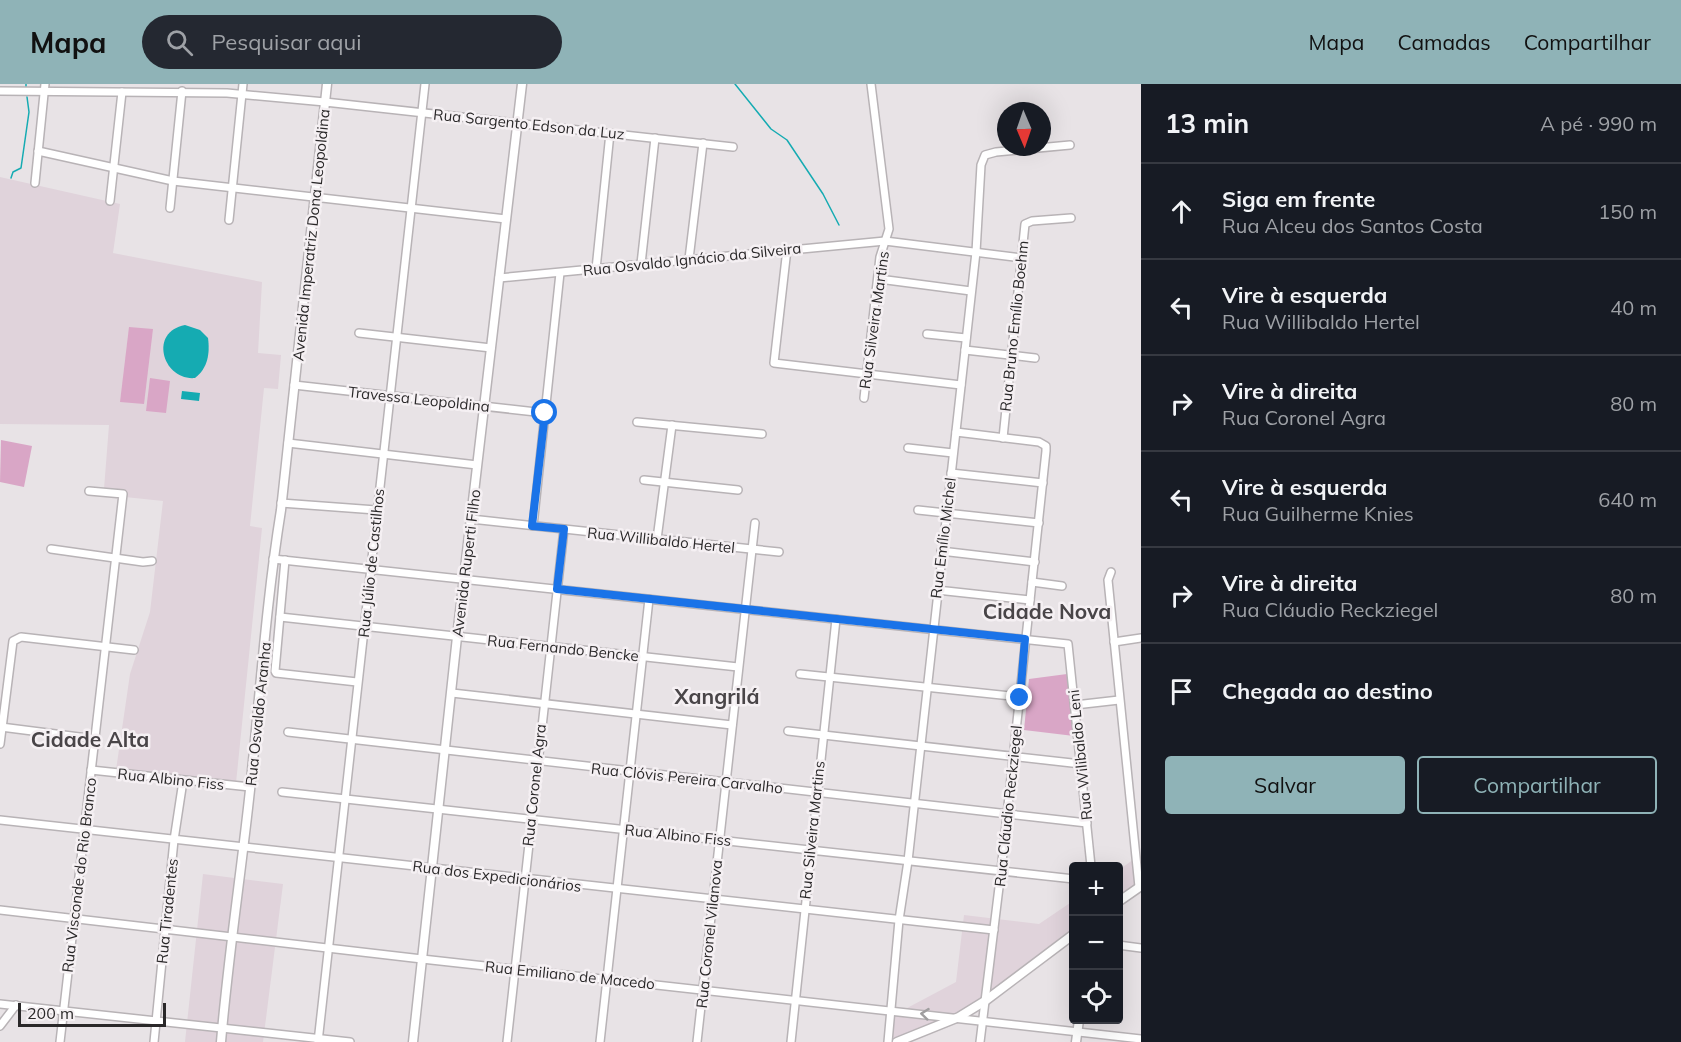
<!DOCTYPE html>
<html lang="pt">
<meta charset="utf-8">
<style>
:root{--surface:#171b24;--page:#242831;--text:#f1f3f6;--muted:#9ea1a6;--line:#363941;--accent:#8fb3b7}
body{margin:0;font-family:Mulish,sans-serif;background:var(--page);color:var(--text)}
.controls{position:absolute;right:18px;bottom:18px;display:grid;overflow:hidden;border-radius:6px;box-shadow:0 6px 24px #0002}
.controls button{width:54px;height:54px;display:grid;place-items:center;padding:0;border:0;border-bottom:2px solid var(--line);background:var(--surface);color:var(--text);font:30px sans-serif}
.compass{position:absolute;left:997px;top:18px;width:54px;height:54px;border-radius:50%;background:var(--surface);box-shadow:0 6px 24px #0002;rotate:178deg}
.scale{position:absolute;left:18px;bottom:15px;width:148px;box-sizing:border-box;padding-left:6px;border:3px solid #2a2829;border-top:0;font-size:16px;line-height:21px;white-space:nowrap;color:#2a2829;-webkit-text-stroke:4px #f5f0f3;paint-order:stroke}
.stop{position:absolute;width:18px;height:18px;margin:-14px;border:4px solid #1a73e8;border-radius:50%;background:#fff}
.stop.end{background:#1a73e8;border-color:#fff;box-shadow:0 2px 6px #0008}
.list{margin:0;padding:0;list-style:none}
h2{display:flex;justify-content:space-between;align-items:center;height:78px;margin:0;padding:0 24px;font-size:26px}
h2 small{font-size:20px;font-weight:400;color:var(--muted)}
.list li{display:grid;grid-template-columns:39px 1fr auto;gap:18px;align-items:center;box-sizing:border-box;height:96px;padding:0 24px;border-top:2px solid var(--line)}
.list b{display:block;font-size:22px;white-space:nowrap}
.list p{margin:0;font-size:20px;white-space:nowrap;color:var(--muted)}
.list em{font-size:20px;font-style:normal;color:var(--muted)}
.actions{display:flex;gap:12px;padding:18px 24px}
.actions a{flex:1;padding:14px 0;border:2px solid var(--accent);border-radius:6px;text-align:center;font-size:21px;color:var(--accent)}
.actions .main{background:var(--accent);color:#111}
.icon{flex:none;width:33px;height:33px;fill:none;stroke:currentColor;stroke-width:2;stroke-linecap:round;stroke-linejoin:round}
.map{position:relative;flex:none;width:1141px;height:958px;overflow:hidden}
header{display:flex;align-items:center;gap:36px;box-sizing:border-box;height:84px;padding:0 30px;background:var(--accent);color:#111}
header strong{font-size:28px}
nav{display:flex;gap:33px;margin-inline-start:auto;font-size:21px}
.search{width:420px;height:54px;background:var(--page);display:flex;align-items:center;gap:15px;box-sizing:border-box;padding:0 21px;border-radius:33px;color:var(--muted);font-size:22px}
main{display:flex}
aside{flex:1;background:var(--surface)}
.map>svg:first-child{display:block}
.built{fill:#e0d3db}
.green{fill:#d9a6c6}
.water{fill:#15abb2}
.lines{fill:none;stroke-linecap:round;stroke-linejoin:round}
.stream{stroke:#15abb2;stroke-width:1.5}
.minor-casing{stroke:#b8b3b6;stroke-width:10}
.major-casing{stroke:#b8b3b6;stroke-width:11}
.minor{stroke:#fff;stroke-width:7}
.major{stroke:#fff;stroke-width:8}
.oneway{stroke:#9f9e9f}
.route{stroke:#1a73e8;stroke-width:8}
.labels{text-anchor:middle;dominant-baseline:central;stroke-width:5;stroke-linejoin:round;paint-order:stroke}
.street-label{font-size:15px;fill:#2a2829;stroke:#f5f0f3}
.district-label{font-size:21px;font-weight:bold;fill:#494548;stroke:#f5f0f3}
</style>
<header>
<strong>Mapa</strong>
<div class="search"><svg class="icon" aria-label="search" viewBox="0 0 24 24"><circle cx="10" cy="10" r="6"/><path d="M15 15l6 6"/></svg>Pesquisar aqui</div>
<nav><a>Mapa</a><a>Camadas</a><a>Compartilhar</a></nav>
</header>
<main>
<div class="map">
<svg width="1141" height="958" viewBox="0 0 1141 958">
<rect width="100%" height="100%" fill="#e8e3e6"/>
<g class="built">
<polygon points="0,93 120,120 113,169 262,198 258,269 281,271 278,305 264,304 250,442 262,444 236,699 116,686 130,590 150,528 163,417 125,413 126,407 104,405 109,341 0,340"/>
<polygon points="1134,775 1137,801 1119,815 1119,786"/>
<polygon points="203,790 283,800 263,958 185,958"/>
<polygon points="1073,817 1073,848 961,928 892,955 894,931 956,898 964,831 1039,840"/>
</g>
<g class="green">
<polygon points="129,243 153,245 144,320 120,318"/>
<polygon points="150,294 170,297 166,329 146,327"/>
<polygon points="1,356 32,362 24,403 0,398"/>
<polygon points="1067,590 1074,652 1024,646 1029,595"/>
</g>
<g class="water">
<path d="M185,241L200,246L208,254C210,269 208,284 195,294C163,297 148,248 185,241Z"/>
<polygon points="182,307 200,309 199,317 181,315"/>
</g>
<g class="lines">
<g class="stream">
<polyline points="26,0 26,4"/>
<polyline points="735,0 771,45 787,56 823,110 839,141"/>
<polyline points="11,94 13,88 21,84 29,28 27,13"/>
</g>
<defs>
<g id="minor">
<polyline points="0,7 227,9 325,18 733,63"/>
<polyline points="38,67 173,97 506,135"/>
<polyline points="35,99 45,0"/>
<polyline points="110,117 122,8"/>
<polyline points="170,124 182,7"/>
<polyline points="229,136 243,0"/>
<polyline points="787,165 774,279 961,301"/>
<polyline points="689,175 703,59"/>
<polyline points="641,180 655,54"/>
<polyline points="596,185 610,49"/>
<polyline points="499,194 885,157 1022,174"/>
<polyline points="879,195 971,207"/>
<polyline points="359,249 491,264"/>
<polyline points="927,250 966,254"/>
<polyline points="965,266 1035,274"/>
<polyline points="294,301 545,329"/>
<polyline points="864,314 880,173 889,145 871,0"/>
<polyline points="637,338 762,350"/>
<polyline points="956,348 1039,358 1046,362 1046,367 1001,787 980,958"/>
<polyline points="1003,354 1025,140 1032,137 1071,134"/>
<polyline points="288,359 477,381"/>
<polyline points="908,364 953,369"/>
<polyline points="951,389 1043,399"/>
<polyline points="644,396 738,406"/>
<polyline points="281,419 376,426"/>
<polyline points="918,426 1039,439"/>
<polyline points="471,435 779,468"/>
<polyline points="533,442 560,189"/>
<polyline points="657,455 672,341"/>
<polyline points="51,465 143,478 152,477"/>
<polyline points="941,467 1035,478"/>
<polyline points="273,475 1068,560 1091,782"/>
<polyline points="285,476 275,587 276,589 357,598"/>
<polyline points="1111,488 1108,496 1139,803"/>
<polyline points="1032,498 1062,502"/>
<polyline points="937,506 1030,516"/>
<polyline points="280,533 738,583"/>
<polyline points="1114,558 1141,554"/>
<polyline points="800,590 1020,613"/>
<polyline points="452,609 732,641"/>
<polyline points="1075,621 1119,616"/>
<polyline points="1,643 95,655"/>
<polyline points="788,647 1081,680"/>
<polyline points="288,648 1087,739"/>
<polyline points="0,660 13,557 21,553 134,566"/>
<polyline points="91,686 250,703"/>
<polyline points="282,708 1074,795"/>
<polyline points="0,736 994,846"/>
<polyline points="0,826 422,875 1141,955"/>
<polyline points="1118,861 1141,864"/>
<polyline points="0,920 350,958"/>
<polyline points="0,942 16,921"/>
<polyline points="60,958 123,410 89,407"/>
<polyline points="154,958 174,756 183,697"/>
<polyline points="318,958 425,0"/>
<polyline points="507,958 564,445"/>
<polyline points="600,958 649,515"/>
<polyline points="697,958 755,439"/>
<polyline points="791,958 836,535"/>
<polyline points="888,958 899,836 908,777 976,168 981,81 985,71 996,68 1070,61"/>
</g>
<g id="major">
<polyline points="1118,818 1141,802"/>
<path d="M221,958C228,874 241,790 250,706C260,612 266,519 281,426L327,0"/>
<polyline points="413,958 457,553 522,0"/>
<polyline points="897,958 959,933 985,917 1074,850"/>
<polyline points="1076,958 1079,936"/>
</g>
</defs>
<use href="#minor" class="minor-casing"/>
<use href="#major" class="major-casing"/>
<use href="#minor" class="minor"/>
<use href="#major" class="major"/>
</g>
<defs><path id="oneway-chevron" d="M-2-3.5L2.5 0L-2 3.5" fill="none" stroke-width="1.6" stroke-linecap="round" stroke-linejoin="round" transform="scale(1.5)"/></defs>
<use class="oneway" href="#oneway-chevron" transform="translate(925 930) rotate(-174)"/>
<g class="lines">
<polyline class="route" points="545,329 532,442 564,445 557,505 1025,555 1020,614"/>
</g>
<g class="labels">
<g class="street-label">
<text transform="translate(529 40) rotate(6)">Rua Sargento Edson da Luz</text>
<text transform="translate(311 151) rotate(-84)">Avenida Imperatriz Dona Leopoldina</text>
<text transform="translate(692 175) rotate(-6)">Rua Osvaldo Ignácio da Silveira</text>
<text transform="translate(874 236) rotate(-82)">Rua Silveira Martins</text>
<text transform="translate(1014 242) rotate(-84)">Rua Bruno Emílio Boehm</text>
<text transform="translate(419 315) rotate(6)">Travessa Leopoldina</text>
<text transform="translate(943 454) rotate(-83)">Rua Emílio Michel</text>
<text transform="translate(661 456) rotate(6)">Rua Willibaldo Hertel</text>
<text transform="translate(371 479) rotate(-84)">Rua Júlio de Castilhos</text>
<text transform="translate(466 479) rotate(-83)">Avenida Ruperti Filho</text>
<text transform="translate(563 564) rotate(6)">Rua Fernando Bencke</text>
<text transform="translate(258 630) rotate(-84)">Rua Osvaldo Aranha</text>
<text transform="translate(1080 671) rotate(-96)">Rua Wilibaldo Leni</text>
<text transform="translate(687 694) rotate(6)">Rua Clóvis Pereira Carvalho</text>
<text transform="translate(171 695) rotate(6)">Rua Albino Fiss</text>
<text transform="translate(534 701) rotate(-84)">Rua Coronel Agra</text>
<text transform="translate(1008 722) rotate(-84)">Rua Cláudio Reckziegel</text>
<text transform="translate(812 746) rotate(-84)">Rua Silveira Martins</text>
<text transform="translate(678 751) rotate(6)">Rua Albino Fiss</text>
<text transform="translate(79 791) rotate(-83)">Rua Visconde do Rio Branco</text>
<text transform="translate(497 792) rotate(7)">Rua dos Expedicionários</text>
<text transform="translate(167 827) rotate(-84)">Rua Tiradentes</text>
<text transform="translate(709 850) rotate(-84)">Rua Coronel Vilanova</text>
<text transform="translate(570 891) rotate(6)">Rua Emiliano de Macedo</text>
</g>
<g class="district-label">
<text x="1047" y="527">Cidade Nova</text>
<text x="717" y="612">Xangrilá</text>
<text x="90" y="655">Cidade Alta</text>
</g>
</g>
</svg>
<div class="controls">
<button>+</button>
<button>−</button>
<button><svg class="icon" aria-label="locate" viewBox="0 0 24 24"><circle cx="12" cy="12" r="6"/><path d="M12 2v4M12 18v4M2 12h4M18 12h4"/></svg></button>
</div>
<svg class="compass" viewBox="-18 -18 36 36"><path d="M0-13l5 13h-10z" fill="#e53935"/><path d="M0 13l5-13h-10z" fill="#9ea1a6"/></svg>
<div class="scale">200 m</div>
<div class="stop" style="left:545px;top:329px"></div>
<div class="stop end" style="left:1020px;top:614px"></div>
</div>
<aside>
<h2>13 min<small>A pé · 990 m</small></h2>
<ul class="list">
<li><svg class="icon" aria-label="ahead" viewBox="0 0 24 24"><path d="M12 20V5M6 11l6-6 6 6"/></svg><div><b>Siga em frente</b><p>Rua Alceu dos Santos Costa</p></div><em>150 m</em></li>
<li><svg class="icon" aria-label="left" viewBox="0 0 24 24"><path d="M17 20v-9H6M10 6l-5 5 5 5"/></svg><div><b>Vire à esquerda</b><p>Rua Willibaldo Hertel</p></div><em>40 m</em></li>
<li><svg class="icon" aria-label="right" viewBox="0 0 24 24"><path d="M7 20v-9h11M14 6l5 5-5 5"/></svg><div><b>Vire à direita</b><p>Rua Coronel Agra</p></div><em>80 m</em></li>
<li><svg class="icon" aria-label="left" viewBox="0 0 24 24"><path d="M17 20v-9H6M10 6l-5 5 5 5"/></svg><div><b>Vire à esquerda</b><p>Rua Guilherme Knies</p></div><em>640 m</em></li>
<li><svg class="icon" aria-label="right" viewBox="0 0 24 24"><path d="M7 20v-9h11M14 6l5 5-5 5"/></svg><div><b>Vire à direita</b><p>Rua Cláudio Reckziegel</p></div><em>80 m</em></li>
<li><svg class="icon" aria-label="arrive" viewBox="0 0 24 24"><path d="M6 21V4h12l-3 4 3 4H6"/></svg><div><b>Chegada ao destino</b></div></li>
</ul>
<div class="actions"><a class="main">Salvar</a><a>Compartilhar</a></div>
</aside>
</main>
